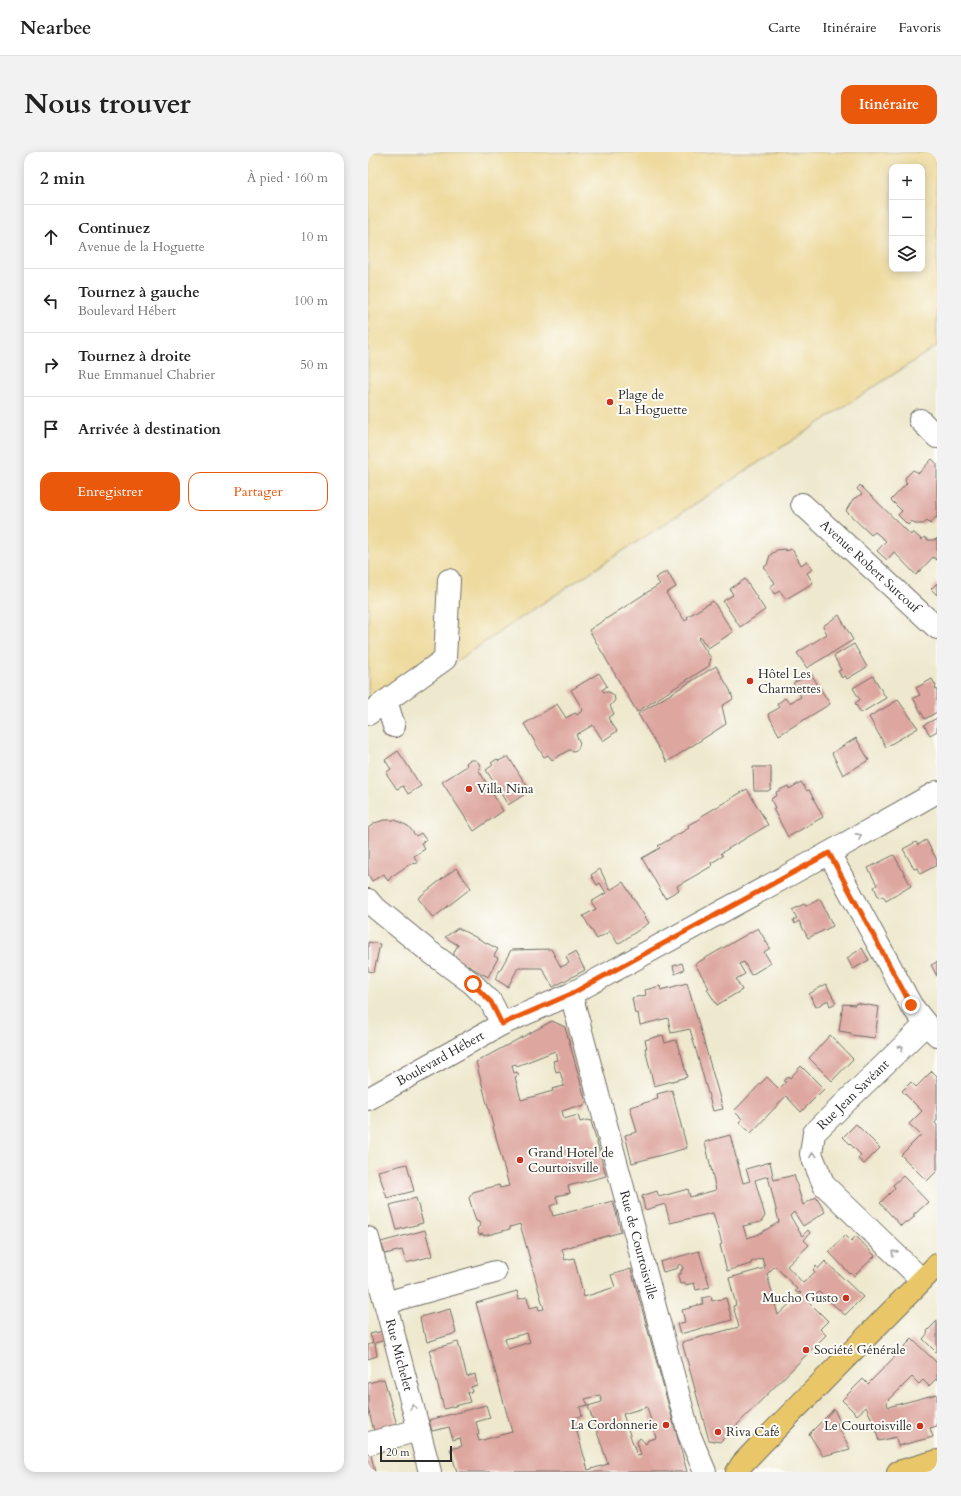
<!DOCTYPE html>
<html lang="fr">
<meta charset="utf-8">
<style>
:root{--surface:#fff;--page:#f2f2f2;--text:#222;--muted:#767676;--line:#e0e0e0;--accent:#ea580c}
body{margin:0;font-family:Cardo,serif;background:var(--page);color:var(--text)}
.controls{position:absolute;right:12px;top:12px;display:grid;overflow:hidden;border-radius:8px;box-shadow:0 2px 10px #0003}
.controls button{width:36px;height:36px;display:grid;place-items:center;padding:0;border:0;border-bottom:1px solid var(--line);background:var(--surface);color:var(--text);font:20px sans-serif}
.scale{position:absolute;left:12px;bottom:10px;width:72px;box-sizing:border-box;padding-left:4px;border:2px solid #2b2b2b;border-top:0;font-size:11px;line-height:14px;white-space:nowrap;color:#2b2b2b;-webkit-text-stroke:3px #fdfcf7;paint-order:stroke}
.stop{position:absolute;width:12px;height:12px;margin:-9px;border:3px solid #ea580c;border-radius:50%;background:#fff}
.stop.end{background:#ea580c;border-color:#fff;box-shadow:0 1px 4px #0008}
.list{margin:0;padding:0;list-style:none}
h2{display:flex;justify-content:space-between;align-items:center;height:52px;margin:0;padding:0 16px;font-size:17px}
h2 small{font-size:13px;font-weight:400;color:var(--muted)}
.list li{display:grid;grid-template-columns:26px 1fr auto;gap:12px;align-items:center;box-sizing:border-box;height:64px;padding:0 16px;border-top:1px solid var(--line)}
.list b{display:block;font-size:15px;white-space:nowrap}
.list p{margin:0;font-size:13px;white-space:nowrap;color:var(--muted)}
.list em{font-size:13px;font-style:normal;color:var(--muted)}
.actions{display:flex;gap:8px;padding:12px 16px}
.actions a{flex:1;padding:9px 0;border:1px solid var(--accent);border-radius:12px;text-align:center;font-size:14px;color:var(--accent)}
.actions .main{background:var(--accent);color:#fff}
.icon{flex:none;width:22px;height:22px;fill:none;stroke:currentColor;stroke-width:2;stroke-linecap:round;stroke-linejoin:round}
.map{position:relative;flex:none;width:569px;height:1320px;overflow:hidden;border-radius:12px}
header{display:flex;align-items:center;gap:24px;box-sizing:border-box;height:56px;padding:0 20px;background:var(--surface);border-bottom:1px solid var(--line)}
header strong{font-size:19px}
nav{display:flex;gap:22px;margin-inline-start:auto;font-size:14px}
.intro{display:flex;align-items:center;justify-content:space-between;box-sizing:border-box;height:96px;padding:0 24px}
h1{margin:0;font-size:28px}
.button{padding:10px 18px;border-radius:12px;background:var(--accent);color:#fff;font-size:14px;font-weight:700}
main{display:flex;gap:24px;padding:0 24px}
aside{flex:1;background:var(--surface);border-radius:12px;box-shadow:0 2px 10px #0003}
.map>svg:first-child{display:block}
.sand{fill:#eeda9e;stroke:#8c8264;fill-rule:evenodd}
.building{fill:#dda69f;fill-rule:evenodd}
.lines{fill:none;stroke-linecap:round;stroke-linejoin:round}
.minor-casing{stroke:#6f6d64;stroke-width:24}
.major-casing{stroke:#6f6d64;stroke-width:24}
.minor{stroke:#fff;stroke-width:22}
.major{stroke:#e9c769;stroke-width:22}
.oneway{stroke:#a0a0a0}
.route{stroke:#ea580c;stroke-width:5}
.poi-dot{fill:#c8321e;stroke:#fdfcf7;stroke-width:1.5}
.labels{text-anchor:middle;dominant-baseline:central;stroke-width:4;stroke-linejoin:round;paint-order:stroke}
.poi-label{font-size:13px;fill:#2b2b2b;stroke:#fdfcf7;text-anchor:start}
.street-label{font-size:13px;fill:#2b2b2b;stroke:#fdfcf7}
</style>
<header>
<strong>Nearbee</strong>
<nav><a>Carte</a><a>Itinéraire</a><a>Favoris</a></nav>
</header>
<div class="intro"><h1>Nous trouver</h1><a class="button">Itinéraire</a></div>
<main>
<aside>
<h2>2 min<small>À pied · 160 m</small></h2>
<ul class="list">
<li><svg class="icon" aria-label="ahead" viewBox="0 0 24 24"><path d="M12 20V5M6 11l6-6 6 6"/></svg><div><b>Continuez</b><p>Avenue de la Hoguette</p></div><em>10 m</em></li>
<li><svg class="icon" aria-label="left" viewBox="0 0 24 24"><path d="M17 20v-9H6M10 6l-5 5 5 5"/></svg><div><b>Tournez à gauche</b><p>Boulevard Hébert</p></div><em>100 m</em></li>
<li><svg class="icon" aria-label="right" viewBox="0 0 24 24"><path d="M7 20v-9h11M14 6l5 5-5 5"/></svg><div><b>Tournez à droite</b><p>Rue Emmanuel Chabrier</p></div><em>50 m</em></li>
<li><svg class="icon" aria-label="arrive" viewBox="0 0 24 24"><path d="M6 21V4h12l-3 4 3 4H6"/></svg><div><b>Arrivée à destination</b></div></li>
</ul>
<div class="actions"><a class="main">Enregistrer</a><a>Partager</a></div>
</aside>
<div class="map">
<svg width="569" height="1320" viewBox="0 0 569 1320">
<rect width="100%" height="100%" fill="#fdfcf7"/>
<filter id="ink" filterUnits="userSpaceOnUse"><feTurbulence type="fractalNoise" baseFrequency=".025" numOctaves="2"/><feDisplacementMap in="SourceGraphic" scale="8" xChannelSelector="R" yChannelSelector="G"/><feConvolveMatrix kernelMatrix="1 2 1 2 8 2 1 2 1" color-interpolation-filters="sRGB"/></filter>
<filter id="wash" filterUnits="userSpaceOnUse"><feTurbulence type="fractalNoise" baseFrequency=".012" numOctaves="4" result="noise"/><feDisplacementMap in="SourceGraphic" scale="16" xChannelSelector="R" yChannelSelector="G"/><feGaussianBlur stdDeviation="0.9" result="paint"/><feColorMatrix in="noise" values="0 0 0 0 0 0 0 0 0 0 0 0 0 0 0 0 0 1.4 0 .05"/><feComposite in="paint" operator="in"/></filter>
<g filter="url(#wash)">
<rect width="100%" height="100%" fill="#eee8ce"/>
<path class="sand" d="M0,0H569V194L166,457L30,548L0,571ZM524,15H554V117H524Z"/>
<g id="blocks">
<g class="building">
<polygon points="564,307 569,312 569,366 568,365 562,372 559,369 555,372 547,372 544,369 540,373 530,363 534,359 523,348 539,331 537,329 538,325 545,318 551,321"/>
<polygon points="492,333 543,383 545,380 554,388 556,385 560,388 567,388 569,386 569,408 565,405 548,423 526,400 519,408 509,399 518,389 507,380 503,383 478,359 485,347 494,342 489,337"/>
<polygon points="417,397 418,399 424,397 433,413 439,409 445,417 439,421 445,431 418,447 412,439 406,442 402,435 407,431 396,415 399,413 402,403 409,398"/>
<polygon points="299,419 308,435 298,441 317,469 320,467 319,465 345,449 365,480 340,496 332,485 330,487 343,506 341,514 269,560 221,478 292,432 287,426"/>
<polygon points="377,427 397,458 372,475 355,449 365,443 362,437"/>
<polygon points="569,431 569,443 563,437"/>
<polygon points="471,463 485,488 439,516 429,501 459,482 455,474"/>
<polygon points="486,492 499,515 479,527 477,523 474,526 470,519 473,518 466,504"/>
<polygon points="348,514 362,538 365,547 354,554 358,572 299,610 270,562"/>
<polygon points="231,521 239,534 234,538 236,540 241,540 246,543 247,548 244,552 242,554 246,562 240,566 249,579 235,589 225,573 208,583 212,591 210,597 206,599 201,598 184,608 180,603 176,605 156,572 189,552 198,566 207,561 209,563 215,558 203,538"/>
<polygon points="443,522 462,552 411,583 400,562 411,556 409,552 417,546 421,551 433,545 425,531"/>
<polygon points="505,524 518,546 493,561 487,551 492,548 485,536"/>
<polygon points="564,527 568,534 567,535 569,539 569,560 557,567 545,546 552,543 548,536"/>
<polygon points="530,548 550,576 518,595 501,565"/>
<polygon points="569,566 569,579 562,583 556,573"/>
<polygon points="488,586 501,608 475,623 464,601"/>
<polygon points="30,599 53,634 40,642 35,634 29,637 18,621 23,617 17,608"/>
<polygon points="140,604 162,639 140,653 118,618 125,613 123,611 129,607 131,609"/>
<polygon points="102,608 107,608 111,611 112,616 110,617 135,659 106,679 74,630 99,614 98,611"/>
<polygon points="385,615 403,615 403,637 400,639 386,639"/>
<polygon points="433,630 439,639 441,638 455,665 420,685 405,657 407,656 403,647 409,643 408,640 420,634 421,637"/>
<polygon points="379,637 400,673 353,701 355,704 343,711 344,714 309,734 311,738 297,746 274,706 292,696 290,694 321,676 320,673 333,666 332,665"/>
<polygon points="16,668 27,668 40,674 48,684 53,681 58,688 53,691 57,697 46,704 50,711 42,712 24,724 20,729 16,722 4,729 0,722 0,676 7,671"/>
<polygon points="558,688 569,708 569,713 552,722 549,716 546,717 535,697 548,690 550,693"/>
<polygon points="526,703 543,734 518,749 515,744 511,746 506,735 509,733 500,716"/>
<polygon points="88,716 103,736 65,766 50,746"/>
<polygon points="232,717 242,738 255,730 281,771 250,792 242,779 229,787 215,764 228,757 223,750 238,741 232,731 229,733 223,723"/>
<polygon points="452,747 465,774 440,786 431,769 427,772 425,768 429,766 424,758 436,752 438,754"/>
<polygon points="90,776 130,797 126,804 130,806 120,825 86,806 86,800 90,793 77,785"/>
<polygon points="390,776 402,796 396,800 403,811 383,823 376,810 371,812 377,822 368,827 374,838 349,853 339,837 341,836 327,812"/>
<polygon points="0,790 12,792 6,820 0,819"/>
<polygon points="494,796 501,808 485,817 479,806"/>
<polygon points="183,797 193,815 201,811 198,805 207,800 217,818 185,835 174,816 150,816 140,835 127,827 143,798"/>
<polygon points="569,810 569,824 563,813"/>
<polygon points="314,811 316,818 307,822 305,814"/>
<polygon points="319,831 355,957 345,959 322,877 303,881 300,866 272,873 270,861 267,862 264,846 278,843 277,838 292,834 293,838"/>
<polygon points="458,832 468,851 462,854 460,848 448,855 441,842"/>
<polygon points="488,851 511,855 507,886 483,883 483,881 471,879 475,852 487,853"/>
<path d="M184,869L197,875L218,950L215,955H206L194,959L196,967L210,963L212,970L219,968L223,969L238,1024L200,1034L202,1041L188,1044L190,1051L182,1054L185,1064L245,1049L253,1080L194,1097L197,1108L206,1106L216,1145L247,1135L243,1123L263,1117L319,1320H89L82,1297L94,1294L92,1286L85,1288L81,1275L64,1279L61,1268L118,1253L122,1266L108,1270L111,1282H109L111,1289L144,1280L108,1151L149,1139L151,1147L159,1145L162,1156L170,1154L171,1158L176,1157L152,1072L142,1075V1077L116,1084L115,1082L111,1083L109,1076L112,1074L111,1070L108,1069L101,1046L105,1040L131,1033L132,1036L141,1034L108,910ZM187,899L189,908L185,909L188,920L192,919L196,934L184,937L185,939L153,948L147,925L151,923L149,920L146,921L144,913L148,912L149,914ZM159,1181L162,1190L140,1197L137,1187ZM232,1243L234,1250L220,1254L240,1312L220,1318L205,1266L214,1264L212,1255L220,1253L217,1247ZM279,1255L288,1286L280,1288L278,1292L272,1286L269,1290L273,1303L269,1304L255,1262Z"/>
<polygon points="295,883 297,891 308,888 312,901 313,901 319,925 286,934 277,896 279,896 277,888"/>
<polygon points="462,883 485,907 464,929 441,906"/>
<polygon points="433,914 456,937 433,960 418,944 383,981 371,970 374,967 366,959 399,925 411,937 418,930 416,929 420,924 422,926"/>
<polygon points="564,919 569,924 569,968 567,971 569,973 569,1019 559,1029 533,1003 553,983 541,972 554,959 534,939 543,930 548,935"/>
<polygon points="304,938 319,996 264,1011 257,983 269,980 262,955 290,947 289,942"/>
<polygon points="488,972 512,996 496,1012 490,1007 493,1003 475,985"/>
<path d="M362,983L375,1031L382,1029L378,1017L402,1010L406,1028L426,1023L435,1053L448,1045L457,1060L435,1074L426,1060L422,1064L434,1084L440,1078L442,1081L436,1088L441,1093L419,1114L435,1131L447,1120L445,1118L448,1114L450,1117L457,1109L495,1145L477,1163L451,1140L441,1150L460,1169L452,1177L458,1183L352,1290L341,1288L314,1190L371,1175L365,1154L368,1153L361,1126L397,1116L394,1106L383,1110V1112L359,1119L352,1093L354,1092L345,1061L302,1071L297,1052L277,1058L274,1044L289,1039L291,1045L320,1037L322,1045L348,1038L337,990ZM400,1024L411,1070L389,1083L379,1086L375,1074L393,1070L397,1064L387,1028ZM407,1114L429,1137L427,1139L430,1141L432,1140L433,1141L410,1163L399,1122Z"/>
<polygon points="39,1012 46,1039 19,1046 10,1019"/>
<polygon points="535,1024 560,1050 548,1061 546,1061 546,1065 540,1070 537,1070 533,1074 512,1051 527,1036 525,1033"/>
<polygon points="48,1046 55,1071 29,1078 22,1053"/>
<polygon points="57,1078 64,1104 38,1111 34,1098 17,1102 13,1090"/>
<polygon points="477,1083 483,1089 488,1084 507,1104 486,1124 483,1121 482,1122 461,1100"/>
<polygon points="331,1099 342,1135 328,1138 326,1131 317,1133 317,1131 312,1132 310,1125 310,1122 313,1122 313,1118 315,1117 313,1112 310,1113 310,1116 295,1120 292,1110"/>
<polygon points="343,1144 344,1149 358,1146 364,1168 312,1182 309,1172 317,1170 314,1158 322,1156 322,1155 335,1152 334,1146"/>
<polygon points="82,1157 88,1181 59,1190 57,1181 55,1181 52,1165"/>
<polygon points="569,1169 569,1201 555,1187 560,1181 559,1179"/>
<polygon points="15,1179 17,1188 7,1191 9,1204 0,1207 0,1193 5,1191 2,1182"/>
<polygon points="544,1187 569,1211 569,1228 568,1227 561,1234 555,1228 551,1232 544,1225 519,1250 520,1255 569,1242 569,1274 562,1276 565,1285 530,1294 528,1285 511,1289 505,1270 498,1255 489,1263 474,1248 495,1227 500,1232"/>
<polygon points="90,1190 99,1225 107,1222 109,1233 103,1235 104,1240 99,1241 102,1250 76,1257 61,1198"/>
<polygon points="16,1227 29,1273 6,1279 0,1256 0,1231"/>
<polygon points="466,1257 472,1270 469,1272 482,1297 455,1304 441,1282"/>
<polygon points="0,1295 1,1295 7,1320 0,1320"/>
</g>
</g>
</g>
<g filter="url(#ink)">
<use href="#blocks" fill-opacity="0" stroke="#6f6d64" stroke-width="1"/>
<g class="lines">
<defs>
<g id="minor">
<polyline points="552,268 569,285"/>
<path id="s1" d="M434,352L569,476"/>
<polyline points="0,562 18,549"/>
<polyline points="26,574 18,549 77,507 81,428"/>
<polyline points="461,701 543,853 558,872 569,883"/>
<polyline points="0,748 4,753 58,797 105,832 123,850 134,872"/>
<path id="s2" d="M203,842L321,1282L337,1320"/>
<path id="s3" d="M0,947L134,872L203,842L461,701L569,640"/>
<path id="s4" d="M0,1086L62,1320"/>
<path id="s5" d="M554,1128L456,1033L443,1002L446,981L558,872"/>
<polyline points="18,1153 31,1147 127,1120"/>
<polyline points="2,1291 51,1278"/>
</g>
<g id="major">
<polyline points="369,1320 374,1312 392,1293 569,1113"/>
<polyline points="530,1320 569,1309"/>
</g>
</defs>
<use href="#minor" class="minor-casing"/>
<use href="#major" class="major-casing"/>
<use href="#minor" class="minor"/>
<use href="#major" class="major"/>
</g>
<defs><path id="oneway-chevron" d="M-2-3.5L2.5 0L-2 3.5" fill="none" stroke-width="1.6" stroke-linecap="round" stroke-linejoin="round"/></defs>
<g class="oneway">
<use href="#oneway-chevron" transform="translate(491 684) rotate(-29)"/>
<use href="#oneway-chevron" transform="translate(533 896) rotate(-44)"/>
<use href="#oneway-chevron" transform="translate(445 1003) rotate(-99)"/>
<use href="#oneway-chevron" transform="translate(526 1101) rotate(-136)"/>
<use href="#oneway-chevron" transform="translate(45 1255) rotate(-105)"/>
</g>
</g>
<g class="lines" filter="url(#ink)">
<polyline class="route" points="105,832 123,850 134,872 203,842 461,701 543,853"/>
</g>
<g class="poi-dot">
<circle cx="242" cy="250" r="4"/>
<circle cx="382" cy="529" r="4"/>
<circle cx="101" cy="637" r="4"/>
<circle cx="152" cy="1008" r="4"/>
<circle cx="478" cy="1146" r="4"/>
<circle cx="438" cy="1198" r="4"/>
<circle cx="298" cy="1273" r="4"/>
<circle cx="552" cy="1274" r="4"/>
<circle cx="350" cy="1280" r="4"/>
</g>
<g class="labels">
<g class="poi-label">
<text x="250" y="243">Plage de<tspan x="250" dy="15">La Hoguette</tspan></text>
<text x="390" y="522">Hôtel Les<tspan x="390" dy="15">Charmettes</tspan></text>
<text x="109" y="637">Villa Nina</text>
<text x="160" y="1001">Grand Hotel de<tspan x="160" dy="15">Courtoisville</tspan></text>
<text x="470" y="1146" text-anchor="end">Mucho Gusto</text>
<text x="446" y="1198">Société Générale</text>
<text x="290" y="1273" text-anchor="end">La Cordonnerie</text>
<text x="544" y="1274" text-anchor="end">Le Courtoisville</text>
<text x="358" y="1280">Riva Café</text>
</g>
<g class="street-label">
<text stroke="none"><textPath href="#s1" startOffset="92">Avenue Robert Surcouf</textPath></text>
<text stroke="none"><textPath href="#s3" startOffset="83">Boulevard Hébert</textPath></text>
<text stroke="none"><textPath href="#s5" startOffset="246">Rue Jean Savéant</textPath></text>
<text stroke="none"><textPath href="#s2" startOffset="260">Rue de Courtoisville</textPath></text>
<text stroke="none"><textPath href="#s4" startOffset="121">Rue Michelet</textPath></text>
</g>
</g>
</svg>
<div class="controls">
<button>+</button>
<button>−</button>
<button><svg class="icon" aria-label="layers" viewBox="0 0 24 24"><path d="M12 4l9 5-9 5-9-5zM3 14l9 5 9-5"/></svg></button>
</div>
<div class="scale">20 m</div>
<div class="stop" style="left:105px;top:832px"></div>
<div class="stop end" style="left:543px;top:853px"></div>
</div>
</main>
